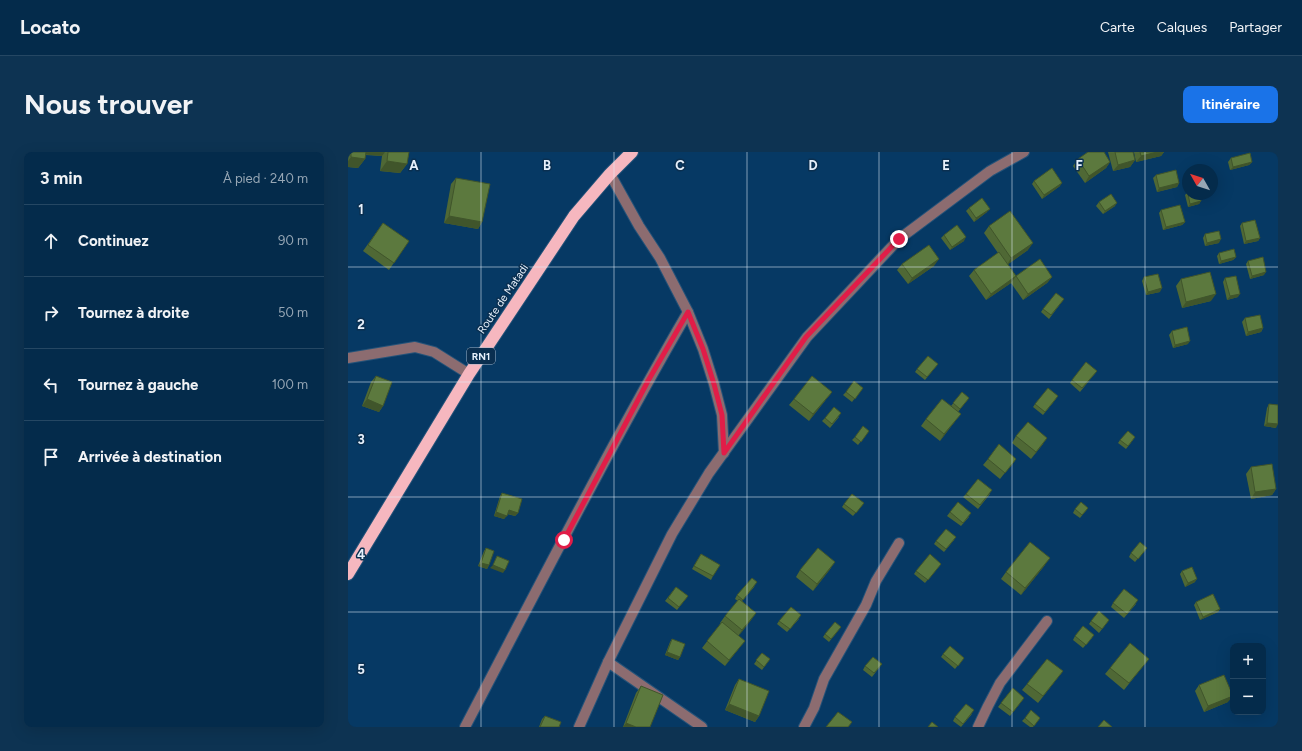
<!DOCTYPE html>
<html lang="fr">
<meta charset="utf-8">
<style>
:root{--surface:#042b4b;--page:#0d3352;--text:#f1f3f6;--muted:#97a7b5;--line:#254763;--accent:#1a73e8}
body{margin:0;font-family:Figtree,sans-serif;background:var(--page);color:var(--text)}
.controls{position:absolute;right:12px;bottom:12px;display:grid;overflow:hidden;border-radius:8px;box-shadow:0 4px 16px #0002}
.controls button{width:36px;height:36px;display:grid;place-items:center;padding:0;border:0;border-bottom:1px solid var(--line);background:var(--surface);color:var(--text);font:20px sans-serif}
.compass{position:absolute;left:834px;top:12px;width:36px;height:36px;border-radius:50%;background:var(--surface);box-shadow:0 4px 16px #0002;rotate:309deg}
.stop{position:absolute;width:12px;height:12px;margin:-9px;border:3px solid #e11d48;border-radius:50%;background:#fff}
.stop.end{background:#e11d48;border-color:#fff;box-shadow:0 1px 4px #0008}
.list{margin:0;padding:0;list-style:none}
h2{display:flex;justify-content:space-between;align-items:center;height:52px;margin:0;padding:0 16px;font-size:17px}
h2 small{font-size:13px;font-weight:400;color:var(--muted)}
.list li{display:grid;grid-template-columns:26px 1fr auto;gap:12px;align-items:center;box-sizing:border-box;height:72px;padding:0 16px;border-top:1px solid var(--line)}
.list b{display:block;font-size:15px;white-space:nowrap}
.list em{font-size:13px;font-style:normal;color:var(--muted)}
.icon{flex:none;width:22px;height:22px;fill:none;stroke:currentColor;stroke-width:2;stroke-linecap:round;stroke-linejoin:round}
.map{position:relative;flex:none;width:930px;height:575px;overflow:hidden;border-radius:8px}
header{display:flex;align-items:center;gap:24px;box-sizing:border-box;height:56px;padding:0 20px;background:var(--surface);border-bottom:1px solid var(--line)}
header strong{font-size:19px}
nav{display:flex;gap:22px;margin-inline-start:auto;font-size:14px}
.intro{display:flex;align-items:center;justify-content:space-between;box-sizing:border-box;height:96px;padding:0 24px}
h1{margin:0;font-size:28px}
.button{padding:10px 18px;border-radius:8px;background:var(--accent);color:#fff;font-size:14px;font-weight:700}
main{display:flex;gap:24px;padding:0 24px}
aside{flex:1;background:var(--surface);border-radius:8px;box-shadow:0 4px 16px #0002}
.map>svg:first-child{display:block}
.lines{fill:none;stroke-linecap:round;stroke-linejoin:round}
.minor-casing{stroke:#255379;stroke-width:12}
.highway-casing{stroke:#255379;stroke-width:14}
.minor{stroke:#8c6c70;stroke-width:10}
.highway{stroke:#f6b7bf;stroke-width:12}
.wall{fill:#4f6835}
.shaded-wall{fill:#40552b}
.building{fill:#5c793e;stroke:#40552b}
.route{stroke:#e11d48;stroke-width:5}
.grid{fill:none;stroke:#e6f0fb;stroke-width:1;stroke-opacity:0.55}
.labels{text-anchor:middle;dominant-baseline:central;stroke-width:3;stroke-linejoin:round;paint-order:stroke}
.shield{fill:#0a2f50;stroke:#a4b6c8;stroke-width:1}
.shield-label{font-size:10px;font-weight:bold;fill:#e6f0fb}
.street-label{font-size:11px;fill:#e6f0fb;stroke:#0a2f50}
.grid-label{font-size:13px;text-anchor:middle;font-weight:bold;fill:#e6f0fb;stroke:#0a2f50;stroke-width:3;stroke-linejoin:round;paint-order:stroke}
</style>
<header>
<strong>Locato</strong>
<nav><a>Carte</a><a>Calques</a><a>Partager</a></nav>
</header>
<div class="intro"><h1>Nous trouver</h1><a class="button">Itinéraire</a></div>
<main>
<aside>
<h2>3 min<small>À pied · 240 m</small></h2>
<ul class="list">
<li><svg class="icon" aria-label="ahead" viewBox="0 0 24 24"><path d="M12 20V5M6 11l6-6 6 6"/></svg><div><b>Continuez</b></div><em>90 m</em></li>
<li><svg class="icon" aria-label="right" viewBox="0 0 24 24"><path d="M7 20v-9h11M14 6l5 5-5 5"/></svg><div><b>Tournez à droite</b></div><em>50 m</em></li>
<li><svg class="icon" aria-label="left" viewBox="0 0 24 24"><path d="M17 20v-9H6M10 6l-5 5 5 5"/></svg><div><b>Tournez à gauche</b></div><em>100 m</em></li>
<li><svg class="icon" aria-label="arrive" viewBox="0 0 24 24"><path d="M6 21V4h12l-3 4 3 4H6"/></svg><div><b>Arrivée à destination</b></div></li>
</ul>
</aside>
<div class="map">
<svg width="930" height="575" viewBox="0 0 930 575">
<rect width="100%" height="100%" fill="#063964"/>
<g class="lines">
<defs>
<g id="minor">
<polyline points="262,22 291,74 312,106 340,160 355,197 366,232 374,263 376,301"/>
<polyline points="0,206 67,195 86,200 121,222"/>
<polyline points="260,510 354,575"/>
<path d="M117,575C190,436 261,296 340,160"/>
<polyline points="231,575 260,510 324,382 361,321 459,185 551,87 642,19 676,0"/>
<polyline points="456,575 466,556 476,527 518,453 528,429 551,391"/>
<polyline points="630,575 640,554 652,531 699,469"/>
</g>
<polyline id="highway" points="0,422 121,222 226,64 262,22 284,0"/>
</defs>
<use href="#minor" class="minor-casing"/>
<use href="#highway" class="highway-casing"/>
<use href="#minor" class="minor"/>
<use href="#highway" class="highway"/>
</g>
<g class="wall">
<polygon points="0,0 61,0 59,12 52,21 32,19 34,4 17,3 17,7 10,16 0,15"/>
<polygon points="760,0 785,0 787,8 782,15 765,19"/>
<polygon points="786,0 816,0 813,4 788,10"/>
<polygon points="883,6 904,10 901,13 882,18 880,10"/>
<polygon points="730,7 762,10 758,16 737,31 725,14"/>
<polygon points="808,23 831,31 829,35 809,40 805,26"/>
<polygon points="108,26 134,70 130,77 96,71 103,32"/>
<polygon points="686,29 712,34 694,47 684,32"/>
<polygon points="840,40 853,49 851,52 840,55 837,43"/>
<polygon points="751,50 767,54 755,62 748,54"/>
<polygon points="621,56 639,60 626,70 618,59"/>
<polygon points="813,58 837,70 834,73 815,78 811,61"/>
<polygon points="35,71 61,89 41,118 15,99"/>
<polygon points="894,71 912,86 910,89 896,92 892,74"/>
<polygon points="641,74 680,98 660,112 668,124 704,125 699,131 675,148 663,131 638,148 621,124 626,118 650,101 636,81"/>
<polygon points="857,82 871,91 857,94 855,86"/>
<polygon points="596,83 616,89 602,98 593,86"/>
<polygon points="871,101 888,105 885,108 871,112 869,104"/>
<polygon points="900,109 916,123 902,127 898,112"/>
<polygon points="554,112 586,114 560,132 549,118"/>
<polygon points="796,125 812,140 798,143 794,129"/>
<polygon points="877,126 890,145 879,148 875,130"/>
<polygon points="833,127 863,149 834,156 828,134"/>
<polygon points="716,147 701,167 693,160 695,157"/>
<polygon points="897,166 915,176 913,180 898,184 894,170"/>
<polygon points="824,179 840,192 825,196 821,183"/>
<polygon points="590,212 577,228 567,220 569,217"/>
<polygon points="749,219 732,240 722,231 724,228"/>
<polygon points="28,224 35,254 31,260 14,254 23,230"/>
<polygon points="515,236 504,250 495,243 498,240"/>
<polygon points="484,240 461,269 441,253 446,247"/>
<polygon points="614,240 621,246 610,260 608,268 592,289 573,274 578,267 603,254"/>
<polygon points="708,247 695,263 685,255 687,252"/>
<polygon points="921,252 928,276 916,274 919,256"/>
<polygon points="491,265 482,276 474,269 477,266"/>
<polygon points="519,282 510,293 504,288 507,285"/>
<polygon points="668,284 695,292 683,307 664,291"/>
<polygon points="772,288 785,288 778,297 770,291"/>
<polygon points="640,307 668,307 652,327 635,313"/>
<polygon points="903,315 928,337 924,343 903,347 898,322"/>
<polygon points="154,341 170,361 167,364 159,362 156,367 146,364 152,344"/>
<polygon points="618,342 642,342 630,357 615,345"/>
<polygon points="516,351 505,364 494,355 496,352"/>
<polygon points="740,356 732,366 725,361 727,357"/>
<polygon points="602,360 621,365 613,374 599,364"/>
<polygon points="606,388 596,400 586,392 588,389"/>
<polygon points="138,396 141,413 139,417 130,414 136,399"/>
<polygon points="799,396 787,410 781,405 783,401"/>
<polygon points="353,402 365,424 363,428 344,417"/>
<polygon points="593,412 577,431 566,422 568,419"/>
<polygon points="697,413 673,443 653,427 658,420"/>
<polygon points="483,416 465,439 448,425 452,418"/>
<polygon points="834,419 847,430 837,435 832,422"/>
<polygon points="407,434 394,449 408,461 390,484 392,495 377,514 354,496 373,471 372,471 377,464 390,449 387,447 389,443"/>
<polygon points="328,435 340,444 329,458 317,449"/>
<polygon points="848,450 872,457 870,460 852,468 846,453"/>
<polygon points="765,451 788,452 776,466 763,455"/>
<polygon points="451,467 439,480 429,472 431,469"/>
<polygon points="761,468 751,481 741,472 743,469"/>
<polygon points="490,479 481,490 475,485 477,482"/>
<polygon points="727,484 744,486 735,496 725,488"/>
<polygon points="324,487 332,505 330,508 317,503 322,490"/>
<polygon points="414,501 422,507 414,518 406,512"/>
<polygon points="595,502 616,506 607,517 593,505"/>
<polygon points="534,512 524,525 515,518 517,514"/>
<polygon points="796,513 776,538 757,522 762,516"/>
<polygon points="715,519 690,551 674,538 679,532"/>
<polygon points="391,527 411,564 407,570 377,558 387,533"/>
<polygon points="851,533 880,550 856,560 847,539"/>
<polygon points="293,534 302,575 275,575 288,541"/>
<polygon points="665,536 676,546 662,564 650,555"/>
<polygon points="624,562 613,575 605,569 607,565"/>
<polygon points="197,564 211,575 191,575 194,567"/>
<polygon points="677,566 692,566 685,575 682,575 674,569"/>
</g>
<g class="shaded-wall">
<polygon points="13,0 37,0 34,4 12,2"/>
<polygon points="809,0 816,0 813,4 788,10 793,4"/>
<polygon points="3,5 17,7 10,16 0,15 0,9"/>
<polygon points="787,8 782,15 765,19 770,13"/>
<polygon points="39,9 59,12 52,21 32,19"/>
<polygon points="762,10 758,16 737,31 741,24"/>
<polygon points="904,10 901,13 882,18 885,15"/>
<polygon points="714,31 712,34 694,47 696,43"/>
<polygon points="831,31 829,35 809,40 811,36"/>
<polygon points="853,49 851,52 840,55 842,52"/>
<polygon points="769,51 767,54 755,62 757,59"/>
<polygon points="642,57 639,60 626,70 628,66"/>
<polygon points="101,64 134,70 130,77 96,71"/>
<polygon points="837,70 834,73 815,78 818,75"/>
<polygon points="618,85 616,89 602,98 604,95"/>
<polygon points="912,86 910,89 896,92 898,89"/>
<polygon points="873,87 871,91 857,94 859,91"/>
<polygon points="685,91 680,98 659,113 663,106"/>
<polygon points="888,105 885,108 871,112 873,109"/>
<polygon points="591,107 586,114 560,132 564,126"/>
<polygon points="918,120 916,123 902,127 904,124"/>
<polygon points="668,124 663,131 638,148 643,142"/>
<polygon points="704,125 699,131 675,148 680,142"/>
<polygon points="814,136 812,140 798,143 800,140"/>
<polygon points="868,142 863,149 834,156 838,150"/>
<polygon points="892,142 890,145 879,148 882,144"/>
<polygon points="915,176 913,180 898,184 900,180"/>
<polygon points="842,189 840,192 825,196 827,193"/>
<polygon points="484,240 479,246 461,269 465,262"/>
<polygon points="19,247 35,254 31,260 14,254"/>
<polygon points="613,262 608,268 592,289 596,282"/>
<polygon points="919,271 930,272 928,276 916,274"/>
<polygon points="699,286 695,292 683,307 688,300"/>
<polygon points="668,307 664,313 652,327 657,321"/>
<polygon points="928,337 924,343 903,347 907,340"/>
<polygon points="161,358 170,361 167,364 158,361"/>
<polygon points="148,360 159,364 156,367 146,364"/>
<polygon points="702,406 697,413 673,443 677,436"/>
<polygon points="487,410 483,416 465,439 469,432"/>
<polygon points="133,411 141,413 139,417 130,414"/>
<polygon points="145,413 157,418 155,421 142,416"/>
<polygon points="849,427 847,430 837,435 840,431"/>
<polygon points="872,457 870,460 852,468 855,465"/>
<polygon points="408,461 404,467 390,485 394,478"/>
<polygon points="397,489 392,495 377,514 381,508"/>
<polygon points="319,500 332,505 330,508 317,503"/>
<polygon points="885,544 880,550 856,560 860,554"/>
<polygon points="381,552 411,564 407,570 377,558"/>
<polygon points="278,571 288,575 275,575"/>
</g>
<g class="building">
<polygon points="3,0 18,0 17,7 3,5"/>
<polygon points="40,0 61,0 59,12 39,9"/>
<polygon points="740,0 756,0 762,10 741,24 730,7"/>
<polygon points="767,0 785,0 787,8 770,13"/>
<polygon points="792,0 809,0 793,4"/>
<polygon points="902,1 904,10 885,15 883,6"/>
<polygon points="704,16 714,31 696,43 686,29"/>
<polygon points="828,18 831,31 811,36 808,23"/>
<polygon points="108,26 142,32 134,70 101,64"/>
<polygon points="763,42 769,51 757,59 751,50"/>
<polygon points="840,42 852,42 853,49 842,52"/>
<polygon points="634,46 642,57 628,66 621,56"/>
<polygon points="832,53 837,70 818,75 813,58"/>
<polygon points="662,59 685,91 663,106 641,74"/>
<polygon points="907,68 912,86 898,89 894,71"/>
<polygon points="35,71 61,89 46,111 20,93"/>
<polygon points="609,73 618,85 604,95 596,83"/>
<polygon points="871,79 873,87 859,91 857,82"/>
<polygon points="581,93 591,107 564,126 554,112"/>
<polygon points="886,97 888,105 873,109 871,101"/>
<polygon points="651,100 668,124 643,142 626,118"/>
<polygon points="915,105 918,120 904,124 900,109"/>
<polygon points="692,107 704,125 680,142 668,124"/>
<polygon points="862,120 868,142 838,150 833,127"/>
<polygon points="810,122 814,136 800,140 796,125"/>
<polygon points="888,124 892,142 882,144 877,126"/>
<polygon points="708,141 716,147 703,163 695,157"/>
<polygon points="912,163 915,176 900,180 897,166"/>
<polygon points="839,175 842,189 827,193 824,179"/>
<polygon points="580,204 590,212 579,225 569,217"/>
<polygon points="738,210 749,219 734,236 724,228"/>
<polygon points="28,224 44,230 35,254 19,247"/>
<polygon points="464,224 484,240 465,262 446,247"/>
<polygon points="506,229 515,236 507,247 498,240"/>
<polygon points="700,236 710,244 697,260 687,252"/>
<polygon points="614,240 621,246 612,257 605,251"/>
<polygon points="594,247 613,262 596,282 578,267"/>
<polygon points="921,252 930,253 930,272 919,271"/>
<polygon points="486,255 493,261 484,272 477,266"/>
<polygon points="680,270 699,286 688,300 668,284"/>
<polygon points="515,274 521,279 513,290 507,285"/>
<polygon points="780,279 787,285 780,294 772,288"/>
<polygon points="651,292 668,307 657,321 640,307"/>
<polygon points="924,312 928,337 907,340 903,315"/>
<polygon points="630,327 644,338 632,353 618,342"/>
<polygon points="154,341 174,347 170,361 161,358 159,364 148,360"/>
<polygon points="504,342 516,351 508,361 496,352"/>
<polygon points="610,350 623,361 615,371 602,360"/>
<polygon points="733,350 740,356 734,363 727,357"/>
<polygon points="598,377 608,385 598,397 588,389"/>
<polygon points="682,390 702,406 677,436 658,420"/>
<polygon points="792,390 799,396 790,407 783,401"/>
<polygon points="138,396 146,399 141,413 133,411"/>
<polygon points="470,396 487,410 469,432 452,418"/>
<polygon points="353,402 372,413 365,424 346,414"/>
<polygon points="582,402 593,412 580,428 568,419"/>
<polygon points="149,404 161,409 157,418 145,413"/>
<polygon points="844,415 849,427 840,431 834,419"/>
<polygon points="404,426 409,430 395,448 389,443"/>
<polygon points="328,435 340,444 331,455 320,446"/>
<polygon points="776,437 790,448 779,462 765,451"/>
<polygon points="865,442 872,457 855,465 848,450"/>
<polygon points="391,447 408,461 394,478 377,464"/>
<polygon points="443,455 453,463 442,477 431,469"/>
<polygon points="751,459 761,468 754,477 743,469"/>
<polygon points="374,470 397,489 381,508 359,489"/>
<polygon points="487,470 493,475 483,487 477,482"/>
<polygon points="735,474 746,483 738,493 727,484"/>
<polygon points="324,487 337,492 332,505 319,500"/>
<polygon points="782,491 801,507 781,531 762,516"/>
<polygon points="602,494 616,506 610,514 595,502"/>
<polygon points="414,501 422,507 416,515 408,508"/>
<polygon points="525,505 534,512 526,521 517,514"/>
<polygon points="699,507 715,519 695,544 679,532"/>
<polygon points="876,523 885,544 860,554 851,533"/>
<polygon points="391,527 421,539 411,564 381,552"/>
<polygon points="293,534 315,543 302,575 288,575 278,571"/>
<polygon points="665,536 676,546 665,560 653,551"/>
<polygon points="618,552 626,558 615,572 607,565"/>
<polygon points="683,558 692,566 686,574 677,566"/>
<polygon points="490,560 504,570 500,575 478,575"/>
<polygon points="197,564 213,570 211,575 192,575"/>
<polygon points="756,568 764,575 750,575"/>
<polygon points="584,570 590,575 580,575"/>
</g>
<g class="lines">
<polyline class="route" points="216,388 300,229 340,160 355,197 366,232 374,263 376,301 458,185 551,87"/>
</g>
<path class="grid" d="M133,0V575M266,0V575M399,0V575M531,0V575M664,0V575M797,0V575M0,115H930M0,230H930M0,345H930M0,460H930"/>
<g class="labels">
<rect class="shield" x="119" y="196" width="28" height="16" rx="3"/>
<g class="shield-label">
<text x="133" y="204">RN1</text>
</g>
<g class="street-label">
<text transform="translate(155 147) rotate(-56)">Route de Matadi</text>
</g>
</g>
<g class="grid-label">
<text x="66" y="18">A</text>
<text x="199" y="18">B</text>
<text x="332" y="18">C</text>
<text x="465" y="18">D</text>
<text x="598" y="18">E</text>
<text x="731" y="18">F</text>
<text x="13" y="62">1</text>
<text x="13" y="177">2</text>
<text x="13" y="292">3</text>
<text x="13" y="407">4</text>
<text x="13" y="522">5</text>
</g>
</svg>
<div class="controls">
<button>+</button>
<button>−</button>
</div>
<svg class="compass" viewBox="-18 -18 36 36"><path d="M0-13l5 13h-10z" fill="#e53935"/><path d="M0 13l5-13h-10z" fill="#97a7b5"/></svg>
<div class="stop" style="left:216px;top:388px"></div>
<div class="stop end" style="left:551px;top:87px"></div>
</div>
</main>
